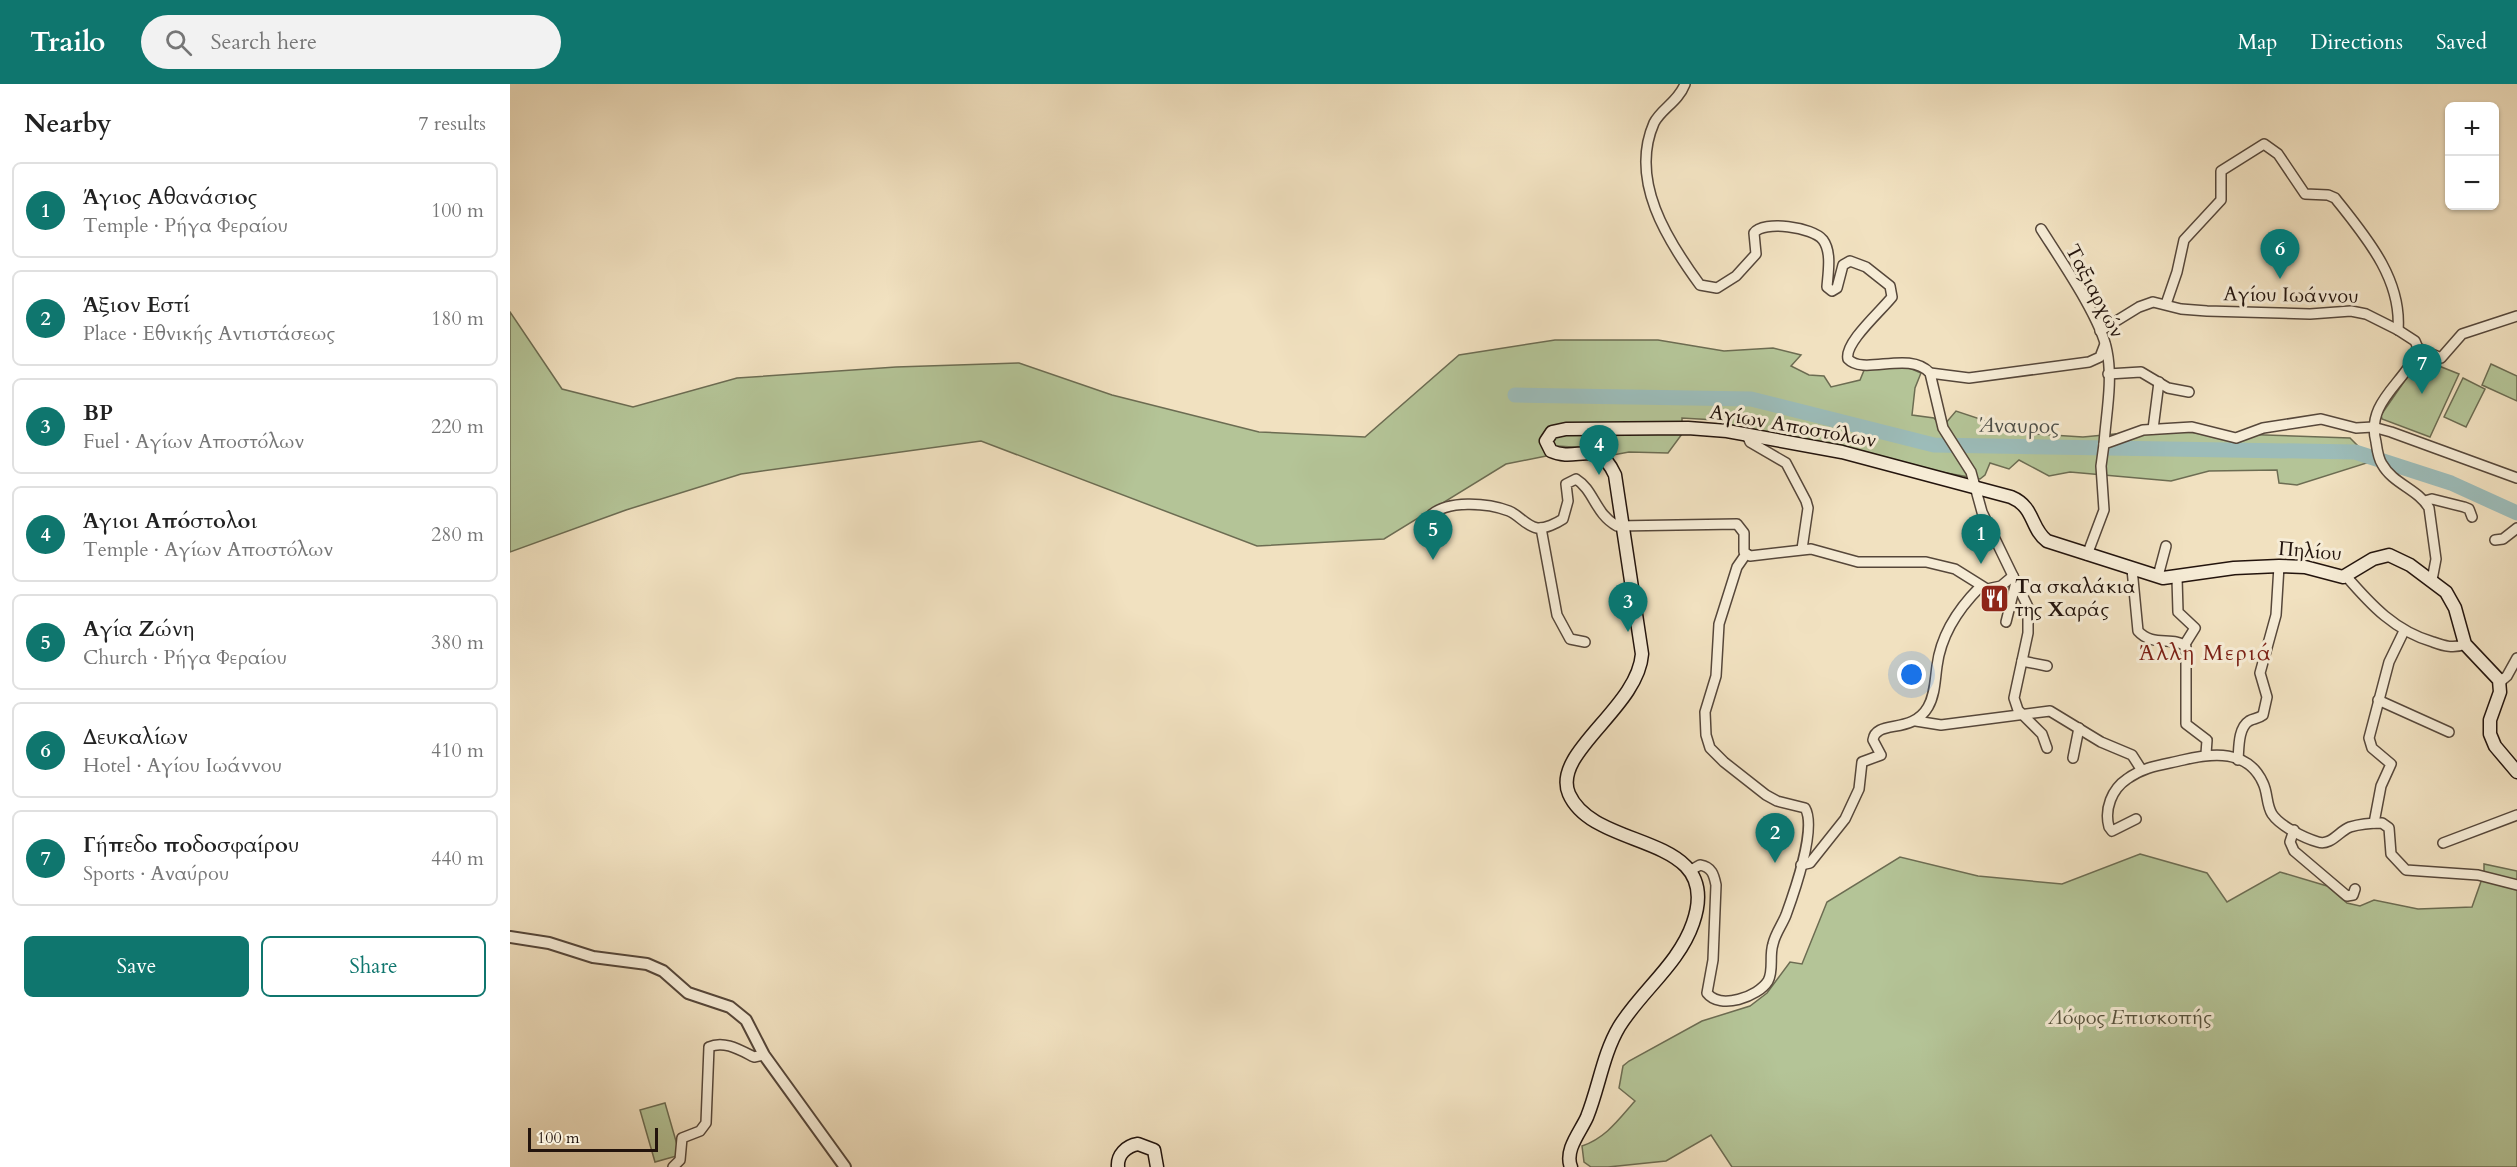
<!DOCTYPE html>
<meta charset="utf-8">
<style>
:root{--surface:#fff;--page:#f2f2f2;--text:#222;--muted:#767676;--line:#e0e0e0;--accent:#0f766e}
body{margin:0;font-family:Cardo,serif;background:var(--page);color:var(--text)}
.controls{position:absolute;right:18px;top:18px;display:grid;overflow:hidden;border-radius:9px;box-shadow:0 2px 4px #0004}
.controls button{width:54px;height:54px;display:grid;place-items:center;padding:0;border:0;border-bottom:2px solid var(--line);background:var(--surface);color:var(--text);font:30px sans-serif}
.scale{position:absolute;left:18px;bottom:15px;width:130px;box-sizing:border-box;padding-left:6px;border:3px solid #23140d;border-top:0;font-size:16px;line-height:21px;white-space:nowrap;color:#23140d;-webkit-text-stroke:4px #f6ecd6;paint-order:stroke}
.you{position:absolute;left:1402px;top:591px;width:21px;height:21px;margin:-15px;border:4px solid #fff;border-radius:50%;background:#1a73e8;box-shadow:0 0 0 9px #1a73e833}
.badge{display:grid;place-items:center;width:39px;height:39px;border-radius:50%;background:var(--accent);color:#fff;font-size:20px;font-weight:700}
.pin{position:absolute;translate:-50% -50px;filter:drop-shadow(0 2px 3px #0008)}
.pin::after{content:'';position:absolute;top:32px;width:21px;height:18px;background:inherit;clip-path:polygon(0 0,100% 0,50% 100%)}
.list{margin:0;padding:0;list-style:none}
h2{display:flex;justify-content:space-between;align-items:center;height:78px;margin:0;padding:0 24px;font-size:26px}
h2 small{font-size:20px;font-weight:400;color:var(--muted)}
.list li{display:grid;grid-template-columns:39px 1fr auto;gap:18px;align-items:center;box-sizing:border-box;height:96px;margin:0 12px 12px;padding:0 12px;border:2px solid var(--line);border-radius:9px}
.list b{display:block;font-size:22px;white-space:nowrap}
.list p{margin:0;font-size:20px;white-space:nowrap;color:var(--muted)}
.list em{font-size:20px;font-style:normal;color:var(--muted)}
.actions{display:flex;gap:12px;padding:18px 24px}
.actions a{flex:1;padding:14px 0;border:2px solid var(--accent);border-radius:9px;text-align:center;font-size:21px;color:var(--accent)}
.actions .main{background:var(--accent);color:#fff}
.icon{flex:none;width:33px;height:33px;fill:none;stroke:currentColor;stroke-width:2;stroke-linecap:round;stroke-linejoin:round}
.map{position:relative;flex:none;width:2007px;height:1083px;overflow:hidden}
header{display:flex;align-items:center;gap:36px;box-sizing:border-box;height:84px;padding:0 30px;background:var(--accent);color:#fff}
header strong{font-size:28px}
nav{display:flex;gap:33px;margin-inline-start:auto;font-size:21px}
.search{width:420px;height:54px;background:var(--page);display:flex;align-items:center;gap:15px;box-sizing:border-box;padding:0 21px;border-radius:33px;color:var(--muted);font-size:22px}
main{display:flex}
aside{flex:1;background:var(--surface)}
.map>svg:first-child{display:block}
.green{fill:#b4c497;stroke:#6c6c52;stroke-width:1.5}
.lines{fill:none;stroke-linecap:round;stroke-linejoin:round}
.river{stroke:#9cbcb9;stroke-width:15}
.minor-casing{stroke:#56473a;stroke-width:12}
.tertiary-casing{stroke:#56473a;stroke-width:14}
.secondary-casing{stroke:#23140d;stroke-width:15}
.minor{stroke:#f6ecd6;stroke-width:9}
.tertiary{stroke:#f6ecd6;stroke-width:10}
.secondary{stroke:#f6ecd6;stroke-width:12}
.labels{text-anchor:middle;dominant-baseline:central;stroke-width:6;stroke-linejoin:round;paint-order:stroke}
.street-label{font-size:20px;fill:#23140d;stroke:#f6ecd6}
.poi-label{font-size:20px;font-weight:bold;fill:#23140d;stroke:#f6ecd6;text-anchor:start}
.park-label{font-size:20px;font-style:italic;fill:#56523d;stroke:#f6ecd6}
.water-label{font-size:21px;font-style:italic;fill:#4d4f49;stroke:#f6ecd6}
.quarter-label{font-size:22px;letter-spacing:1.5px;fill:#7a1f14;stroke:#f6ecd6}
</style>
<header>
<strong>Trailo</strong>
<div class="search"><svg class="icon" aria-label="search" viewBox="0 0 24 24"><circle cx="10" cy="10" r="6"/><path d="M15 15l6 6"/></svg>Search here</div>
<nav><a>Map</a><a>Directions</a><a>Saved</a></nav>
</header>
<main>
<aside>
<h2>Nearby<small>7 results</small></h2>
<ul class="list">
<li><span class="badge">1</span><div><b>Άγιος Αθανάσιος</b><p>Temple · Ρήγα Φεραίου</p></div><em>100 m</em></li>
<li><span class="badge">2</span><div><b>Άξιον Εστί</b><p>Place · Εθνικής Αντιστάσεως</p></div><em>180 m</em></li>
<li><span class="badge">3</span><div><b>BP</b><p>Fuel · Αγίων Αποστόλων</p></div><em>220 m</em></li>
<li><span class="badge">4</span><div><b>Άγιοι Απόστολοι</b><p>Temple · Αγίων Αποστόλων</p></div><em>280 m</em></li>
<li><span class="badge">5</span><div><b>Αγία Ζώνη</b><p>Church · Ρήγα Φεραίου</p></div><em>380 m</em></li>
<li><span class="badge">6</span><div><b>Δευκαλίων</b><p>Hotel · Αγίου Ιωάννου</p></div><em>410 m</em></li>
<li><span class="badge">7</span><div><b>Γήπεδο ποδοσφαίρου</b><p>Sports · Αναύρου</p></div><em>440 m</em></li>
</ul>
<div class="actions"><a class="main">Save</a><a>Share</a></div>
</aside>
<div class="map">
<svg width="2007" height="1083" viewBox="0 0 2007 1083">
<rect width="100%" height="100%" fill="#f1e1c0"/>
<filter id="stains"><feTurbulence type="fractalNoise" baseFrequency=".00333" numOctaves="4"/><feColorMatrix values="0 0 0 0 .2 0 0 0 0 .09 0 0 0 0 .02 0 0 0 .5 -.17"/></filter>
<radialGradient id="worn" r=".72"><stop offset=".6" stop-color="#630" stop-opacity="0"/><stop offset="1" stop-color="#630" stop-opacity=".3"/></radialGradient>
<g class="green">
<polygon points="0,228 52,305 123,323 227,294 386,283 509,279 602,311 749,348 855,353 949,271 1045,256 1148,256 1214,267 1263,264 1291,271 1281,282 1299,291 1314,292 1321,303 1350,296 1355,284 1397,283 1411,289 1405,304 1402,331 1424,334 1428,339 1435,340 1446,327 1512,349 1573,353 1636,347 1840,354 1863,377 1787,401 1769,399 1767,386 1699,387 1661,397 1560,388 1539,392 1509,376 1499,385 1480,379 1475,391 1470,395 1414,385 1356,368 1238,346 1206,336 1172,334 1172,350 1158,369 1119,368 1103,371 1092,365 1048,362 1041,371 996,380 874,455 747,462 471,357 231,390 116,426 0,468"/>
<polygon points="1914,276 1949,290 1920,353 1872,335 1871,331 1907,279"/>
<polygon points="1981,280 2007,292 2007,317 1972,301"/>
<polygon points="1953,294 1975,305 1956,343 1934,333"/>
<path d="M1630,770L1697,789L1717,818L1770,788L1817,802L1837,819L1850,822L1864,816L1908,825L1962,823L1974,789V780L2007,787V1083H1222L1201,1051L1156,1077L1098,1083H1081L1074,1078L1072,1062C1096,1054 1109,1035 1125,1017L1109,1004L1113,982L1119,977L1192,937L1240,922L1257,909L1280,878L1292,880L1317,818L1390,773L1468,792L1552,800Z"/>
<polygon points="155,1019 170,1071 145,1078 130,1026"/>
</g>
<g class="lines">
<polyline class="river" points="1005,311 1241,315 1424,361 1845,368 1941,399 2007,429"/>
<defs>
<g id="minor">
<path d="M1175,0C1168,18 1151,25 1144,39C1119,96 1157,156 1190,201L1207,204L1226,192L1246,170L1244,149C1253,136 1303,143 1313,156C1322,168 1318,189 1317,203L1322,207L1327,204L1333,181L1340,177L1356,183L1380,202L1382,213C1371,227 1334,259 1338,275C1354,292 1399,266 1420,289L1433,344L1461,388L1472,428L1518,523V549L1504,614L1508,626L1532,650L1537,664"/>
<path d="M1531,145C1550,175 1591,234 1597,267C1603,297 1596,330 1594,360"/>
<path d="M1656,220L1667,188L1674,156L1711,116V87L1754,60L1768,70L1795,110L1818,111L1825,114C1855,152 1892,194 1888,246"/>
<polyline points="1590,247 1629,223 1643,218 1671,225 1697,227 1800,230 1841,227 1856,230 1888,246 1905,257 1908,264 1931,274 1952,250 2007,232"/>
<path d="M1908,264C1898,298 1855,316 1866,358C1867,365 1868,374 1872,380C1883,400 1908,405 1919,424L1926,475L1922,496"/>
<polyline points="1420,289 1459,294 1579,278 1590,273 1595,260"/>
<polyline points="1598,290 1631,288 1658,304 1679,308"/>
<polyline points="1643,345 1649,298"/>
<polyline points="1237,351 1240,358 1276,379 1296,417 1298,424 1292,465"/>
<polyline points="1915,417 1922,415 1954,423 1959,425 1962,433"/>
<path d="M919,433C936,415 978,419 999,427C1009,431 1016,442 1027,444C1035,445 1047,439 1053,435L1058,417L1056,400L1066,395C1084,406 1085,430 1107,442L1227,440L1234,449V468L1240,472L1301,465L1348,478H1416L1445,485L1477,505L1491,502L1503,492"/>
<polyline points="1031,444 1047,531 1060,555 1075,558"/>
<polyline points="1985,456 1993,455 2007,444"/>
<polyline points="1577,471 1594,426 1591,382 1594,360 1633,346 1682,343 1726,354 1753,344 1811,335 1846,344 1863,343 1881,348 2007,394"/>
<path d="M1622,485L1628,547C1643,564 1664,551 1676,563V640L1697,656L1696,670"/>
<polyline points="1648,492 1656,462"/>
<path d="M1836,492C1861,521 1885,547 1923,558C1934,562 1944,565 1955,560"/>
<polyline points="1667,494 1668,528 1685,544 1675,560"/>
<polyline points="1496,538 1506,498"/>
<polyline points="1512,577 1537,582"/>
<polyline points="1990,598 1997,592 2007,574"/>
<polyline points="1868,616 1939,648"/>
<polyline points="1406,637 1431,641 1540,627 1591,658 1622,671 1631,685"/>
<polyline points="1563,674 1569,644"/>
<path d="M1728,676C1729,664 1728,644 1739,637C1744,634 1748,635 1753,631L1757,613L1750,589L1766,531L1769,482"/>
<path d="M1626,735L1602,747L1599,743C1594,725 1602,705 1617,695C1635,682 1652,681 1673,676C1702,669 1738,665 1753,699C1758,709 1756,720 1762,730C1770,742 1794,754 1808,758C1821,762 1829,747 1840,743C1850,740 1862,739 1872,739L1879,744L1881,770L1896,786L1968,791L2007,801"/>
<polyline points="1864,739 1871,702 1881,680 1862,664 1859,654 1879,578 1894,547"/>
<polyline points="1784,746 1780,758 1784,767 1837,812 1843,811 1845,805"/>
<polyline points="1933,759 2007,731"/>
<path d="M1291,781L1300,779L1335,735L1349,705L1352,678L1371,671L1363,656C1366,635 1402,651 1418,623C1425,611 1425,596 1427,582C1431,550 1448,525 1470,503"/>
<path d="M1181,786L1190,781C1202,783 1204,791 1206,801L1203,876L1197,909C1210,926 1248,913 1258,897C1264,886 1259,872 1263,860C1265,850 1272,841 1276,831C1284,809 1307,744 1295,724L1267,717L1256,711L1214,678L1200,664L1196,651L1195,628L1206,592L1209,540L1227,483L1236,470"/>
<path d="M163,1083L170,1076L172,1054L190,1047L196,1039L199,963C214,956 230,966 244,973L254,971"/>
</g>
<polyline id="tertiary" points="0,853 39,859 83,873 137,880 153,887 178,909 220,923 236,936 254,971 335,1083"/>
<g id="secondary">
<path d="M608,1083C607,1071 616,1062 628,1060L644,1066L647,1083"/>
<path d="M1061,1083C1054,1066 1071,1047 1077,1033C1089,1003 1093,970 1109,943C1131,907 1169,880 1183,839C1215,747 1085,769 1059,710C1041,669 1128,624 1132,570L1105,391C1088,353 1067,379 1041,367L1036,357L1042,348L1056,345L1178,344L1217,347L1332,368L1501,413C1525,423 1520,444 1537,457L1653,494L1724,484L1769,482L1795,483L1833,493L1863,475L1879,471L1900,481L1936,508L1945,524L1955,560L1989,596L1990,608L1980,636V650L1985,662L2007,688"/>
</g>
</defs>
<use href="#minor" class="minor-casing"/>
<use href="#tertiary" class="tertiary-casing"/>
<use href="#secondary" class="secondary-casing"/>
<use href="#minor" class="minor"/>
<use href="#tertiary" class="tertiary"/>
<use href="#secondary" class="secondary"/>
</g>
<defs>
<symbol id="restaurant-square" viewBox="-11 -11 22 22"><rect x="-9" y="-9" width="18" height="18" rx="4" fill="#8f2418" stroke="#f6ecd6"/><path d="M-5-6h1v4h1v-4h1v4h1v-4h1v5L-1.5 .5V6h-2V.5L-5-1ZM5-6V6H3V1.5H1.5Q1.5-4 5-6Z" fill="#fff"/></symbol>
</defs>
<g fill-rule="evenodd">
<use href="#restaurant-square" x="1468" y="498" width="33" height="33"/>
</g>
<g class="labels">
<g class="street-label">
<text transform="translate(1585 207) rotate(62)">Ταξιαρχών</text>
<text transform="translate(1781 211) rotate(1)">Αγίου Ιωάννου</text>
<text transform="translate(1283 342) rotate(10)">Αγίων Αποστόλων</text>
<text transform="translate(1800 467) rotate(5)">Πηλίου</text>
</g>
<g class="poi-label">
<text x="1505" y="502">Τα σκαλάκια<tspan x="1505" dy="23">της Χαράς</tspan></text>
</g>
<g class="park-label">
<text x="1621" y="933">Λόφος Επισκοπής</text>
</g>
<g class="water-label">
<text transform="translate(1509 342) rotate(1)">Άναυρος</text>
</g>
<g class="quarter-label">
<text x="1696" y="569">Άλλη Μεριά</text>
</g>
</g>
<rect width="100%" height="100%" filter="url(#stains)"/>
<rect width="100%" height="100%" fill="url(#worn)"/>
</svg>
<div class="controls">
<button>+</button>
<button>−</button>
</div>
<div class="scale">100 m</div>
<div class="you"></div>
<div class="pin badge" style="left:1471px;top:480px">1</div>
<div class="pin badge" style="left:1265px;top:779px">2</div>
<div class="pin badge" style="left:1118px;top:548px">3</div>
<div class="pin badge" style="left:1089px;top:391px">4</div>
<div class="pin badge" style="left:923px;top:476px">5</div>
<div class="pin badge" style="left:1770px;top:195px">6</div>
<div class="pin badge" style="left:1912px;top:310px">7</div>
</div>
</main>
